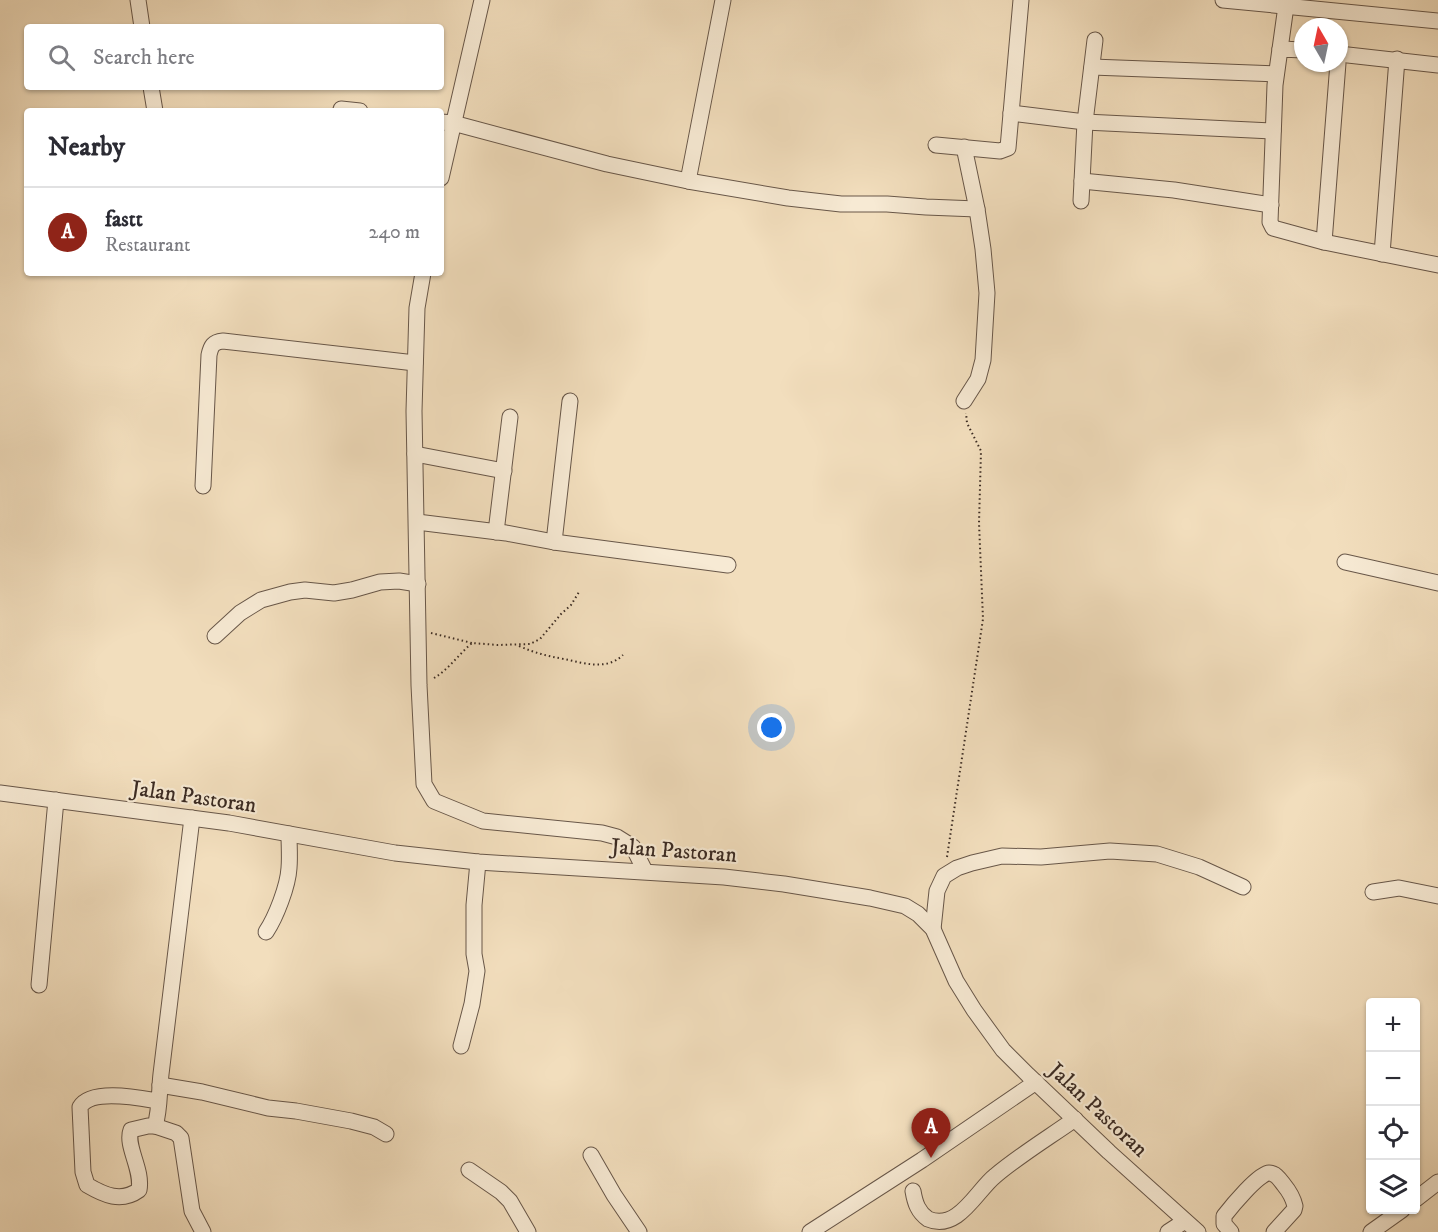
<!DOCTYPE html>
<meta charset="utf-8">
<style>
:root{--surface:#fff;--page:#f2f2f3;--text:#2b2b33;--muted:#7c7c81;--line:#e1e1e2;--accent:#8f2418}
body{margin:0;font-family:"IM FELL DW Pica",serif;background:var(--page);color:var(--text)}
.controls{position:absolute;right:18px;bottom:18px;display:grid;overflow:hidden;border-radius:6px;box-shadow:0 2px 4px #0004}
.controls button{width:54px;height:54px;display:grid;place-items:center;padding:0;border:0;border-bottom:2px solid var(--line);background:var(--surface);color:var(--text);font:30px sans-serif}
.compass{position:absolute;left:1294px;top:18px;width:54px;height:54px;border-radius:50%;background:var(--surface);box-shadow:0 2px 4px #0004;rotate:351deg}
.you{position:absolute;left:772px;top:728px;width:21px;height:21px;margin:-15px;border:4px solid #fff;border-radius:50%;background:#1a73e8;box-shadow:0 0 0 9px #1a73e833}
.badge{display:grid;place-items:center;width:39px;height:39px;border-radius:50%;background:var(--accent);color:#fff;font-size:20px;font-weight:700}
.pin{position:absolute;translate:-50% -50px;filter:drop-shadow(0 2px 3px #0008)}
.pin::after{content:'';position:absolute;top:32px;width:21px;height:18px;background:inherit;clip-path:polygon(0 0,100% 0,50% 100%)}
.list{margin:0;padding:0;list-style:none}
h2{display:flex;justify-content:space-between;align-items:center;height:78px;margin:0;padding:0 24px;font-size:26px}
h2 small{font-size:20px;font-weight:400;color:var(--muted)}
.list li{display:grid;grid-template-columns:39px 1fr auto;gap:18px;align-items:center;box-sizing:border-box;height:90px;padding:0 24px;border-top:2px solid var(--line)}
.list b{display:block;font-size:22px;white-space:nowrap}
.list p{margin:0;font-size:20px;white-space:nowrap;color:var(--muted)}
.list em{font-size:20px;font-style:normal;color:var(--muted)}
.icon{flex:none;width:33px;height:33px;fill:none;stroke:currentColor;stroke-width:2;stroke-linecap:round;stroke-linejoin:round}
.map{position:relative;flex:none;width:1438px;height:1232px;overflow:hidden}
.search{position:absolute;background:var(--surface);box-shadow:0 2px 4px #0004;left:24px;top:24px;width:420px;height:66px;display:flex;align-items:center;gap:15px;box-sizing:border-box;padding:0 21px;border-radius:6px;color:var(--muted);font-size:22px}
.panel{position:absolute;background:var(--surface);box-shadow:0 2px 4px #0004;left:24px;top:108px;width:420px;height:168px;border-radius:6px}
.map>svg:first-child{display:block}
.lines{fill:none;stroke-linecap:round;stroke-linejoin:round}
.minor-casing{stroke:#685749;stroke-width:17}
.path{stroke:#3a2a22;stroke-width:2;stroke-dasharray:1.5 3;stroke-linecap:butt}
.minor{stroke:#f7ead4;stroke-width:15}
.labels{text-anchor:middle;dominant-baseline:central;stroke-width:4.5;stroke-linejoin:round;paint-order:stroke}
.street-label{font-size:22px;fill:#3a2a22;stroke:#f7ead4}
</style>
<div class="map">
<svg width="1438" height="1232" viewBox="0 0 1438 1232">
<rect width="100%" height="100%" fill="#f2debd"/>
<filter id="stains"><feTurbulence type="fractalNoise" baseFrequency=".00333" numOctaves="4"/><feColorMatrix values="0 0 0 0 .2 0 0 0 0 .09 0 0 0 0 .02 0 0 0 .5 -.17"/></filter>
<radialGradient id="worn" r=".72"><stop offset=".6" stop-color="#630" stop-opacity="0"/><stop offset="1" stop-color="#630" stop-opacity=".3"/></radialGradient>
<g class="lines">
<defs>
<g id="minor">
<polyline points="138,0 142,27"/>
<polyline points="1223,0 1438,21"/>
<polyline points="1280,49 1286,6"/>
<polyline points="1303,50 1280,49 1275,85 1270,222 1273,228 1324,242 1438,265"/>
<polyline points="1339,54 1438,65"/>
<polyline points="1092,67 1276,74"/>
<polyline points="151,87 155,111"/>
<polyline points="341,109 360,111"/>
<polyline points="1011,113 1085,122 1273,131"/>
<polyline points="441,122 453,123 607,164 688,181 788,198 841,204 887,204 926,207 977,209"/>
<polyline points="936,145 1000,151 1008,148 1021,0"/>
<polyline points="964,147 977,209 983,249 987,293 983,360 978,379 964,401"/>
<polyline points="441,178 482,0"/>
<polyline points="688,181 723,0"/>
<polyline points="1082,181 1174,190 1271,205"/>
<polyline points="1081,201 1085,122 1095,40"/>
<polyline points="1324,242 1338,63"/>
<polyline points="1382,254 1397,59"/>
<polyline points="423,273 417,308 414,411 419,685 424,784 434,801 483,821 602,833 617,837 633,847 645,871"/>
<polyline points="415,454 504,471"/>
<path d="M203,486L209,355C211,346 213,342 223,341L415,363"/>
<polyline points="417,522 506,533 554,542 728,565"/>
<polyline points="496,532 510,417"/>
<polyline points="554,542 570,401"/>
<polyline points="1345,562 1438,583"/>
<polyline points="215,636 240,613 261,600 290,592 305,590 334,593 352,590 380,582 399,581 418,584"/>
<polyline points="0,793 229,823 395,853 478,862 724,877 784,884 870,898 905,906 918,914 933,929 956,981 974,1010 1003,1050 1028,1075 1109,1152 1198,1232"/>
<polyline points="1373,892 1399,888 1438,896"/>
<polyline points="933,929 937,891 944,876 957,868 972,863 1002,856 1041,857 1110,851 1157,854 1199,867 1243,887"/>
<path d="M266,932C276,917 288,886 289,868C290,857 289,845 289,834"/>
<polyline points="39,985 56,800"/>
<polyline points="461,1046 472,1004 477,971 474,954 474,905 478,862"/>
<polyline points="160,1085 202,1092 268,1108 296,1111 351,1121 374,1127 386,1134"/>
<path d="M158,1101C140,1098 91,1088 80,1107L83,1172L87,1185C104,1195 121,1203 139,1190C143,1169 125,1146 131,1130L148,1126H155C160,1110 159,1091 161,1074L192,818"/>
<polyline points="155,1126 176,1133 181,1138 192,1211 203,1232"/>
<polyline points="591,1155 614,1195 639,1232"/>
<polyline points="469,1170 501,1192 510,1201 528,1232"/>
<path d="M913,1191C915,1203 918,1212 928,1219C958,1232 977,1190 995,1176C1020,1155 1048,1138 1075,1119"/>
<polyline points="1416,1199 1438,1182"/>
<polyline points="810,1232 922,1160 1036,1082"/>
<polyline points="1168,1232 1185,1221"/>
<path d="M1231,1232L1224,1224V1216C1231,1207 1259,1173 1269,1173C1276,1173 1280,1180 1284,1185C1289,1191 1293,1198 1295,1206L1294,1210L1274,1232"/>
<polyline points="1371,1232 1402,1210"/>
</g>
</defs>
<use href="#minor" class="minor-casing"/>
<g class="path">
<polyline points="431,633 472,643"/>
<path d="M519,646C535,653 547,656 564,659C584,663 606,671 623,655"/>
<path d="M434,678C448,670 459,654 472,643L498,645L530,644L540,639L561,614L571,605L579,592"/>
<polyline points="947,857 983,619 979,523 981,451 967,423 966,413"/>
</g>
<use href="#minor" class="minor"/>
</g>
<g class="labels">
<g class="street-label">
<text transform="translate(194 797) rotate(8)">Jalan Pastoran</text>
<text transform="translate(674 851) rotate(4)">Jalan Pastoran</text>
<text transform="translate(1098 1110) rotate(43)">Jalan Pastoran</text>
</g>
</g>
<rect width="100%" height="100%" filter="url(#stains)"/>
<rect width="100%" height="100%" fill="url(#worn)"/>
</svg>
<div class="controls">
<button>+</button>
<button>−</button>
<button><svg class="icon" aria-label="locate" viewBox="0 0 24 24"><circle cx="12" cy="12" r="6"/><path d="M12 2v4M12 18v4M2 12h4M18 12h4"/></svg></button>
<button><svg class="icon" aria-label="layers" viewBox="0 0 24 24"><path d="M12 4l9 5-9 5-9-5zM3 14l9 5 9-5"/></svg></button>
</div>
<svg class="compass" viewBox="-18 -18 36 36"><path d="M0-13l5 13h-10z" fill="#e53935"/><path d="M0 13l5-13h-10z" fill="#7c7c81"/></svg>
<div class="you"></div>
<div class="pin badge" style="left:931px;top:1158px">A</div>
<div class="search"><svg class="icon" aria-label="search" viewBox="0 0 24 24"><circle cx="10" cy="10" r="6"/><path d="M15 15l6 6"/></svg>Search here</div>
<section class="panel">
<h2>Nearby<small></small></h2>
<ul class="list">
<li><span class="badge">A</span><div><b>fastt</b><p>Restaurant</p></div><em>240 m</em></li>
</ul>
</section>
</div>
